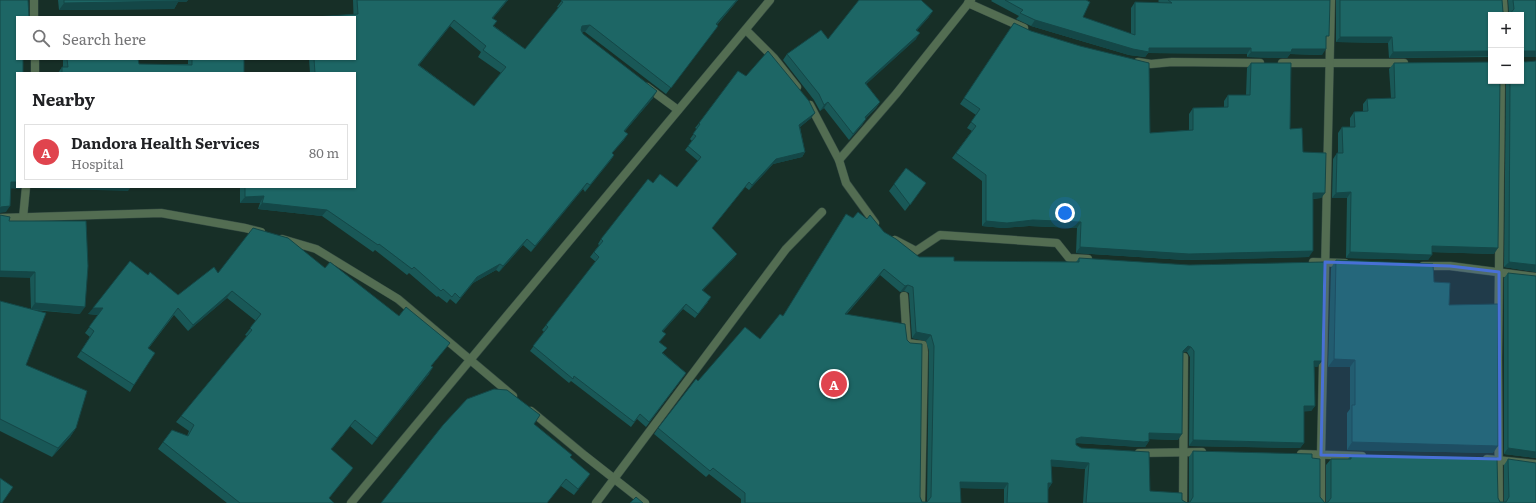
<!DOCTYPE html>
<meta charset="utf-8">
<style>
:root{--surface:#fff;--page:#f2f2f2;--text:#202124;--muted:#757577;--line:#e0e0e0;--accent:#655f83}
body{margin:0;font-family:Literata,serif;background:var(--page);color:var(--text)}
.controls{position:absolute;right:12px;top:12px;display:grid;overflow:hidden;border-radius:0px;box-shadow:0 1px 3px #0004}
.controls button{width:36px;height:36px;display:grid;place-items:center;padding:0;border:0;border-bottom:1px solid var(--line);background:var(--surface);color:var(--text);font:20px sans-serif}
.you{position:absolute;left:1065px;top:213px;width:14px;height:14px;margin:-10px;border:3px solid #fff;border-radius:50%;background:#1a73e8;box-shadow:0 0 0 6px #1a73e833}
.badge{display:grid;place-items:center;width:26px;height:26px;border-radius:50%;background:var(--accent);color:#fff;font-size:13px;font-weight:700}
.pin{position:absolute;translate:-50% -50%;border:2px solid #fff;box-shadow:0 1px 4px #0006}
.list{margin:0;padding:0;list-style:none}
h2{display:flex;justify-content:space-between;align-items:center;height:52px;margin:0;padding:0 16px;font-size:17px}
h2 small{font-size:13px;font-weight:400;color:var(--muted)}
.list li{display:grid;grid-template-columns:26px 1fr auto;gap:12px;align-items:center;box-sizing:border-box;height:56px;margin:0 8px 8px;padding:0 8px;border:1px solid var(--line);border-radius:0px}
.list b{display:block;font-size:15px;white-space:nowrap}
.list p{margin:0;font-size:13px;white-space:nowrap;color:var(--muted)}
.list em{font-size:13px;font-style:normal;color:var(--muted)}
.icon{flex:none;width:22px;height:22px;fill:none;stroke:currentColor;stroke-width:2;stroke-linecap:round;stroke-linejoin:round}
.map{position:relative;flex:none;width:1536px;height:503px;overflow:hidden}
.search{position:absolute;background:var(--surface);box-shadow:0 1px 3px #0004;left:16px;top:16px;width:340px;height:44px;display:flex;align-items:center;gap:10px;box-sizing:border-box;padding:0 14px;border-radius:0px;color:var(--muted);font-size:15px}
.panel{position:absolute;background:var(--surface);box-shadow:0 1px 3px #0004;left:16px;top:72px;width:340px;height:116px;border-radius:0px}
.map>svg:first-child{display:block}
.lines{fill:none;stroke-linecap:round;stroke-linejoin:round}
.minor-casing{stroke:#344a42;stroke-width:9}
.minor{stroke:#536d52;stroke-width:8}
.wall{fill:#195857;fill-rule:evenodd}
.shaded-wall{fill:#144747}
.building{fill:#1d6665;stroke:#144747;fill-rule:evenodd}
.marked{fill:#4870d6;fill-opacity:0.2;stroke:#4870d6;stroke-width:3;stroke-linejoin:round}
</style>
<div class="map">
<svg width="1536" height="503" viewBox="0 0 1536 503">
<rect width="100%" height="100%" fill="#172f27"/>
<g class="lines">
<defs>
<g id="minor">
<polyline points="34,0 34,17"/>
<polyline points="1503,0 1504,15"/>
<polyline points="968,3 1024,28"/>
<polyline points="746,30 774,58 797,87"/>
<polyline points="35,59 35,73"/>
<polyline points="1138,62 1151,64 1172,62 1260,63"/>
<polyline points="1282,63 1404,63"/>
<polyline points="647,87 678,110"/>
<polyline points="810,105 839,160 846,183 875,223"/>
<polyline points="839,160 896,94 971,0"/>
<polyline points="0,218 161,213 245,228 261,232"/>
<polyline points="23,218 26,187"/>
<polyline points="282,239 316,249 398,299 513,396"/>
<polyline points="895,240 916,251 940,235 1057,243 1069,258 1088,259"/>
<polyline points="1313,262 1345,263"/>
<polyline points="1423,266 1450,266 1536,277"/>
<polyline points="904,296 907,343 923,345 924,352 921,503"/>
<polyline points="531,411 584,455 645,503"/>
<polyline points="1139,453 1202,452"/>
<polyline points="1301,454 1362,456"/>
<polyline points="1487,459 1536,464"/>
<polyline points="351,503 770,0"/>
<polyline points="596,503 786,249 822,212"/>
<polyline points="1183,503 1184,357"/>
<polyline points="1321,503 1321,455 1331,0"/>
<polyline points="1499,503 1498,359 1501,81"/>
</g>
</defs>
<use href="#minor" class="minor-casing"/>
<use href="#minor" class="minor"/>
</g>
<g class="wall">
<polygon points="58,0 188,0 186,2 178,2 174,9 59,10"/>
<path d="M353,0H508L493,18L494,26L525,49L559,8L557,7L562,0H738L717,25L713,32L666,94L585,32H582L583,34L653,98L625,131L624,140L612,153L614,155L610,161L585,192L583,189L531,252L523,245L499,272L496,270L473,283L456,304L450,299L447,303L438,296L437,297L409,273L407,275L375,250L373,252L322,216L258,209L260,203H240V187H355V73H310L309,59H355ZM450,26L481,52L478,57L501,73L474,106L419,65Z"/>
<polygon points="992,0 1086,0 1083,17 1131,34 1131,8 1135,2 1160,3 1158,1 1159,0 1330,0 1326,40 1322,55 1290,54 1287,58 1247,57 1247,54 1148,53 1145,57 1129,55 1031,26 1016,19 1019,16 991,1"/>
<polygon points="1336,0 1502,0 1503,12 1509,15 1509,14 1508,0 1536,0 1536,57 1521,57 1521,15 1491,15 1491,57 1389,58 1388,43 1336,42"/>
<polygon points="929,17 917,30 916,39 866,84 880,102 876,108 866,118 862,125 849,140 824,108 820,111 814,100 783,60 787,54 828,39"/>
<polygon points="1014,23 1150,133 1189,130 1189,114 1193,108 1224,108 1224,101 1228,95 1246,95 1247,68 1251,63 1290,129 1325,193 1321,198 1313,199 1309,257 1185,260 1076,253 1077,228 1029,226 1003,228 982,226 982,181 952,158 972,131 967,128 976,115 960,104"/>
<polygon points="63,59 138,59 139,64 188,64 188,59 244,59 244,73 253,73 58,73 62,67 63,67"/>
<polygon points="1394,63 1494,254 1432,252 1428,260 1346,258 1347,198 1332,198 1333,159 1337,153 1338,153 1338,133 1342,127 1350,127 1350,118 1354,112 1363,111 1363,104 1367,99 1391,98 1389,69"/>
<polygon points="746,76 815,113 811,118 800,127 805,152 802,157 773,164 749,190 745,187 712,228 737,254 734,258 703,290 708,302 695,318 683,309 663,331 660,342 663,353 686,373 646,427 637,419 631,427 571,381 569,383 530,351 544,332 542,330 546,325 596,262 590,257 599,245 598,244 601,239 653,183 677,187 698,161 685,150 692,141 690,139 697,129 695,128 699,123"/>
<polygon points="1506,81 1521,81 1536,272 1504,267"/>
<polygon points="906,168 926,183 905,211 889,191"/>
<path d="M846,214L853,218L884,232L919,257L954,261L1076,262L1079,258L1322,361L1317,367L1314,366L1315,406L1311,411H1304V443L1300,448L1189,446L1190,357L1187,352H1184L1183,353L1178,440L1149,439V441L1145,447H1140L1076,443V445L1150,491L1182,500L1187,503L1189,502V457L1193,451L1312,458L1320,497L1325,503L1326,502V465L1331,459H1348L1351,455L1498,498L1500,502H1504V465L1508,459L1536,503H1083L1085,469L1051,466L1052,483L1048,489V503H1004V489L960,488L961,503H741V499L709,474L706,477L654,434L658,428L698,381L760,339L783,316ZM880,275L900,292L904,291L909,293L912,338L926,341L929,351L927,502H922L920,497L846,315Z"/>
<polygon points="9,221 80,314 32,310 26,365 76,428 70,437 52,457 0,431 0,301 31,309 30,278"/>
<polygon points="1336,260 1434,282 1449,305 1493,453 1347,450 1347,413 1350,409 1350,367 1328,367 1331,268"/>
<polygon points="325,268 399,316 445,349 431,366 429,374 372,445 350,426 331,450 353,468 329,498 334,503 227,503 158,449 163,442 187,436 189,431 176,422 181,416 247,336 245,335 256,321 227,298 188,331 174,315 148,349 134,385 130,392 77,357 90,337 85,333 98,315 88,314 148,275 178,295 218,273"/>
<polygon points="1508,273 1536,458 1504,454 1504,278"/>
<polygon points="534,424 570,458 590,474 574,495 561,486"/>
</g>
<g class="shaded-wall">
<polygon points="175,0 188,0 186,2 178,2 174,9 59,10 64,3"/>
<polygon points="507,0 508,0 488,24 492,18"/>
<polygon points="737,0 738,0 712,30 716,24"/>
<polygon points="933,11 929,17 912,36 916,30"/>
<polygon points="454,20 450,26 414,71 418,65"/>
<polygon points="1035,20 1149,48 1251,48 1247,54 1148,53 1145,57 1129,55 1031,26"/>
<polygon points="590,25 585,32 578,32 582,26"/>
<polygon points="920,33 916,39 861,89 865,83"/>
<polygon points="1340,37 1392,37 1388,43 1336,42"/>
<polygon points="1292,49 1326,49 1322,55 1290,54 1287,58 1247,57 1251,52"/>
<polygon points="1491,51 1491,56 1389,58 1393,52"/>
<polygon points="1523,51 1536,51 1536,57 1521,57 1521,53"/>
<polygon points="657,91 653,98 620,137 624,131"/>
<polygon points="828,102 824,108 820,111 824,105"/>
<polygon points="880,102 876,108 861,123 865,117"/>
<polygon points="815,113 811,118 796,130 799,125"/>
<polygon points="866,119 862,125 849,140 853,134"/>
<polygon points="628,134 624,140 607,159 612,153"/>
<polygon points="805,152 802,157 773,164 749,190 752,185 776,159"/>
<polygon points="614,155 610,161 585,192 590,185"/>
<polygon points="11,182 17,182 17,187 22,187 20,189 6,188"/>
<polygon points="587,183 583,189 531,252 535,246"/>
<polygon points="32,187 131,187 128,191 31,188"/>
<polygon points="1351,192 1347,198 1332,198 1336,193"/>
<polygon points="1313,193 1325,193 1321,198 1309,199"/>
<polygon points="264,196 260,203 240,203 245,197"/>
<polygon points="262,203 327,210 322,216 258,209"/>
<polygon points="10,206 6,212 0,213 0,209 1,207"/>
<polygon points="1033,220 1081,222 1077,228 1029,226 1003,228 982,226 986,221"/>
<polygon points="527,239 523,245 499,272 503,266"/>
<polygon points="1432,246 1498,248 1494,254 1428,252"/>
<polygon points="1080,247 1313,251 1309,257 1185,260 1076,253"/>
<polygon points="1350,252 1432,255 1428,260 1346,258"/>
<polygon points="737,254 734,258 699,294 702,290"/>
<polygon points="1509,262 1536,265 1536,272 1504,267"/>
<polygon points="500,264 496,270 473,283 456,304 477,277"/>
<polygon points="884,269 880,275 841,320 845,314"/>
<polygon points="0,271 35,272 30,278 0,277"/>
<polygon points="908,285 904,291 900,292 905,286"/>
<polygon points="232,291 227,298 188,331 193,325"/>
<polygon points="35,303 85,307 80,314 31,309"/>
<polygon points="686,304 683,309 659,336 662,331"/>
<polygon points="93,308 103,308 99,315 88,314"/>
<polygon points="916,332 931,335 926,341 912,338"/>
<polygon points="1188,346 1191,347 1187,352 1184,352 1178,357 1183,351"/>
<polygon points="1334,359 1355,360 1350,367 1328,367"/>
<polygon points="1314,361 1322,361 1317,367 1310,366"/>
<polygon points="433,367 429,374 372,445 377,438"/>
<polygon points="1304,406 1315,406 1311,411 1300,412"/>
<polygon points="76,428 70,437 52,457 58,448"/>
<polygon points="1149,433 1182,434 1178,440 1145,439"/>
<polygon points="1081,437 1149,441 1145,447 1140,447 1077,443 1072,445 1076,439"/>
<polygon points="1193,440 1304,443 1300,448 1189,446"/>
<polygon points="1352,442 1498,446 1493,453 1347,450"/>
<polygon points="1508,448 1536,452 1536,458 1504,454"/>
<polygon points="1051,460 1089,463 1085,469 1047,466"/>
<polygon points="353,468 349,474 325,503"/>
<polygon points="590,474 586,480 574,495 578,489"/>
<polygon points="960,482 1008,483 1004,489 956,488"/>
<polygon points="1048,483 1052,483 1048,489"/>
</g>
<g class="building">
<polygon points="0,0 28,0 29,17 17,17 17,59 23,59 23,73 17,73 17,182 11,182 10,206 1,207 0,209"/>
<polygon points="64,0 179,0 179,1 64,3"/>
<path d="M357,0H507L492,18L497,21L493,26L525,49L563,2L561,1L562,0H737L716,24L718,26L671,88L590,25L582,26L581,30L583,34L657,91L624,131L628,134L612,153L614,155L590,185L587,183L535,246L527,239L503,266L500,264L477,277L460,298L455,293L452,297L443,289L441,291L414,267L412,269L379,244L378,245L327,210L262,203L264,196L245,197V187H355V73H315L314,59H355V17H315L358,14ZM454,20L486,46L483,50L506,67L474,106L418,65Z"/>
<polygon points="859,0 921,0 933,11 916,30 920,33 865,83 880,102 865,117 866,119 853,134 828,102 824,105 819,94 787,54 821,30 828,39"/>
<polygon points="1005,0 1086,0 1090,2 1083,17 1135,35 1135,2 1172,3 1168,0 1330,0 1329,36 1326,36 1326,49 1292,49 1291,52 1251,52 1251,48 1149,48 1149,52 1133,49 1035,20 1020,13 1023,10"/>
<polygon points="1340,0 1502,0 1503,12 1509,15 1514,9 1513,0 1536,0 1536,51 1523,51 1521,53 1521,15 1491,15 1491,51 1393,52 1392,37 1340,37"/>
<polygon points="1014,23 1031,31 1080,46 1149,63 1150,133 1193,130 1193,108 1228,107 1228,95 1250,95 1251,63 1291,63 1290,129 1302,128 1303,152 1326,153 1325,193 1313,193 1313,251 1189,254 1080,247 1081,222 1033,220 1007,223 986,221 986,175 956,153 976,126 971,122 980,109 964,98"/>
<polygon points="768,51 809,101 815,113 799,125 805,152 776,159 752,185 749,182 712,228 737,254 702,290 711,297 698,314 686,304 662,331 666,334 659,342 667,348 662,353 686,373 649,422 640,414 634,422 574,376 573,379 533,346 548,327 546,325 599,257 594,252 603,241 601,239 648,179 653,183 660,174 677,187 701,157 688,146 696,136 693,134 700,124 699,123 738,71 746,76"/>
<polygon points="67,59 138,59 139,64 192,65 192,59 244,59 244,73 253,73 62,73 62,67 68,67"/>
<polygon points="1521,59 1525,62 1536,61 1536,265 1509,262 1510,81 1521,81"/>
<polygon points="1491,62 1491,81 1500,81 1498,248 1432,246 1432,255 1350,252 1351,192 1336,193 1337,153 1343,153 1342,127 1355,127 1354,112 1368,111 1367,99 1395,98 1394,63"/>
<polygon points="906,168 926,183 910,205 894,184"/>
<path d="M858,212L867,219L870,215L884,232L896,239L919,257H954V261L1079,262V258L1189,265L1324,262L1322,361H1314L1315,406H1304V443L1193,440L1194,351L1191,347L1188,346L1183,351L1182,434L1149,433V441L1144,442L1081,437L1076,439V445L1081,448L1149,452L1150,491L1182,493V500L1187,503L1190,502L1193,497V451L1312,454V458L1320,459V497L1325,503L1328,502L1331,498V459H1351V455L1497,458L1498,498L1500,502H1506L1509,497L1508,459L1536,463V503H1086L1089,463L1051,460L1052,483H1048V503H1007L1008,483L960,482L961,503H745V493L713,468L710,471L658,428L696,379L698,381L745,327L760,339L780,314L783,316L846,214L853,218ZM884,269L905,286L908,285L913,287L916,332L931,335L934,346L931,497L927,502H922L920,497L922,344L910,343L907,340L905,324L845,314Z"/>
<polygon points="0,215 10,217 9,221 86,221 88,266 85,307 35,303 35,272 0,271"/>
<polygon points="253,228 288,238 325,268 330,262 399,316 406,307 450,343 431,366 433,367 377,438 355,420 331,449 353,468 329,498 334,503 240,503 163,442 172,430 188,436 194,425 181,416 252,330 250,328 261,314 232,291 193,325 178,308 148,348 155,353 134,385 81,351 94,331 89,327 103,308 93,308 130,261 148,275 150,272 178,295 214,267 218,273"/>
<polygon points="1336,260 1433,264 1434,282 1450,283 1449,305 1498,304 1498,446 1352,442 1352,405 1355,405 1355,360 1334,359"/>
<polygon points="1508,273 1536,276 1536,452 1508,448"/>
<polygon points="0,301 46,313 26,365 87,391 76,428 58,448 0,419"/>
<polygon points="494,389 507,390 540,415 534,424 572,455 570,457 590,474 578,489 566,479 547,503 381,503 443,425 467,399"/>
<polygon points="0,478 13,487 2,503 0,503"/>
<polygon points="636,497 643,503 630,503"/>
</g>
<path class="marked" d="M1325,262L1450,266L1499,272L1500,459L1321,455Z"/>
</svg>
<div class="controls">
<button>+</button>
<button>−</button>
</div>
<div class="you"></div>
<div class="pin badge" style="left:834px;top:384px;background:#e0444e">A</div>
<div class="search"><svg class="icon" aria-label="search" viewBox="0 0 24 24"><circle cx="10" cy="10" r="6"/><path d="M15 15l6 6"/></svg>Search here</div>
<section class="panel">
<h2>Nearby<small></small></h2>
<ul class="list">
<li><span class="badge" style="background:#e0444e">A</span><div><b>Dandora Health Services</b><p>Hospital</p></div><em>80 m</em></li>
</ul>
</section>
</div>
